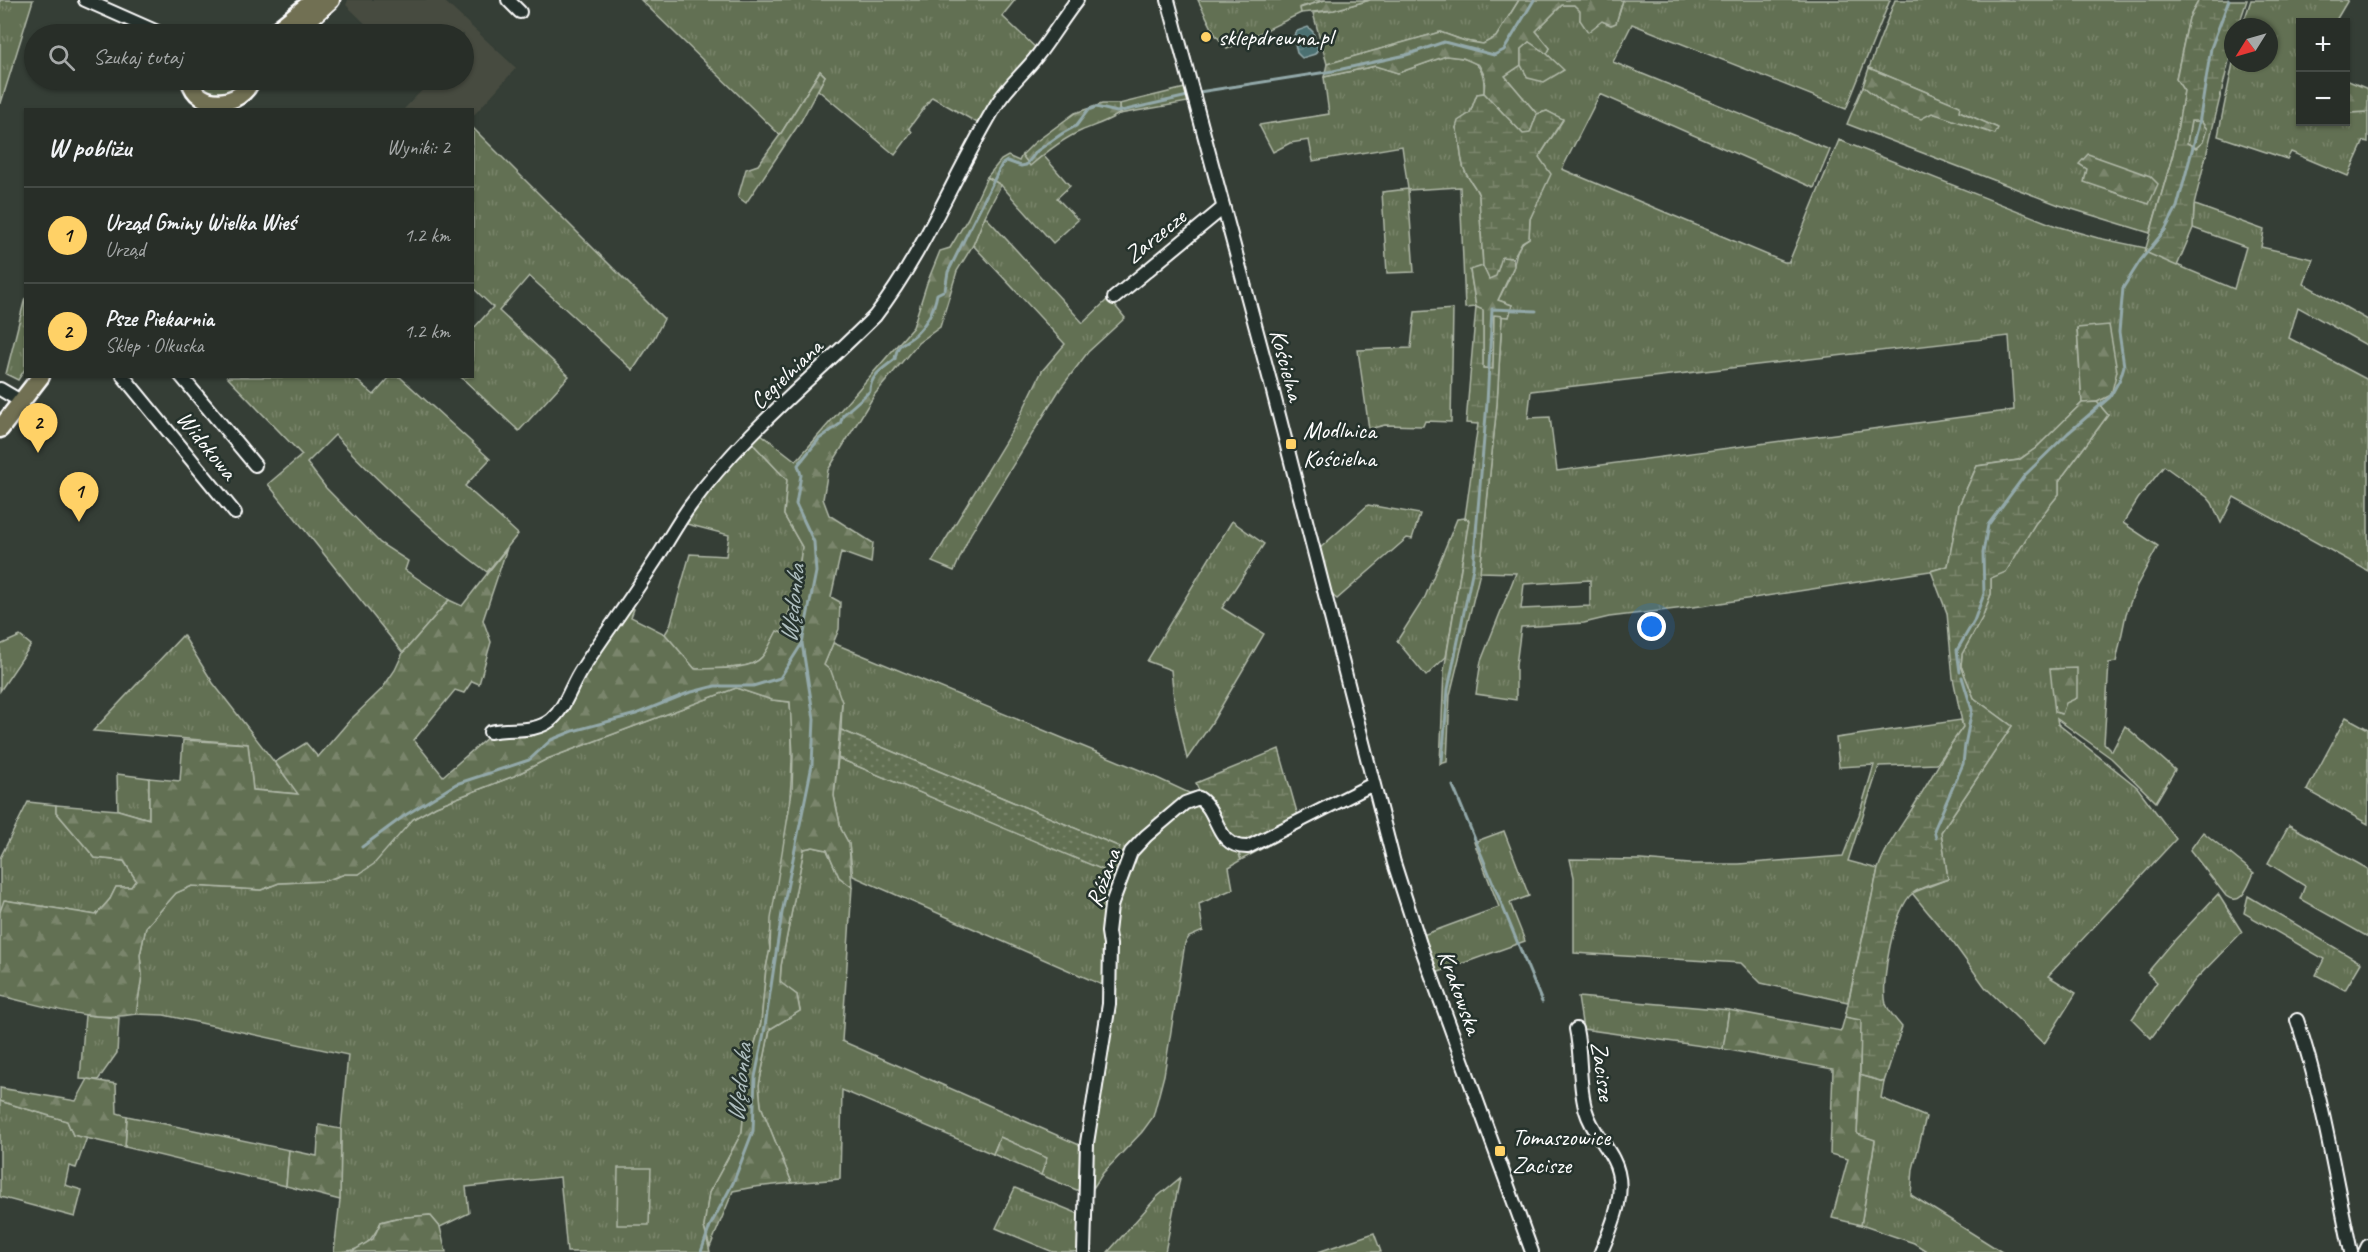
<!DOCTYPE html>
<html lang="pl">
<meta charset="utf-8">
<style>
:root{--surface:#282e28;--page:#303630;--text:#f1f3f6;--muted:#a5a8a8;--line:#444a45;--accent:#ffd166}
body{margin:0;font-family:Caveat,sans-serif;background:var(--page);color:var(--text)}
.controls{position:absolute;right:18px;top:18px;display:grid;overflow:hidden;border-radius:0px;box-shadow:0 2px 4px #0004}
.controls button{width:54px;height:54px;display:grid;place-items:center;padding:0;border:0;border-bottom:2px solid var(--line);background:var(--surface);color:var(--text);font:30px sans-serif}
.compass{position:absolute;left:2224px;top:18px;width:54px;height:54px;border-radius:50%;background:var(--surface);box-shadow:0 2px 4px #0004;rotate:233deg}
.you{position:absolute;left:1652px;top:627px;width:21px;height:21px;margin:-15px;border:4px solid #fff;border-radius:50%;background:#1a73e8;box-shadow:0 0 0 9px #1a73e833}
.badge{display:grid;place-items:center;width:39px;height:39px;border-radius:50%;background:var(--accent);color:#111;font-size:20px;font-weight:700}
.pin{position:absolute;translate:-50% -50px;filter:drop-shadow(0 2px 3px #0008)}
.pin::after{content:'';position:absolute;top:32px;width:21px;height:18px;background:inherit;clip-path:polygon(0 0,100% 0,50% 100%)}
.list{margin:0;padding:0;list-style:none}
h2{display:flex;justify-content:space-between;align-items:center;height:78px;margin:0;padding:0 24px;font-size:26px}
h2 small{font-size:20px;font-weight:400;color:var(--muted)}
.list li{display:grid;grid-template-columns:39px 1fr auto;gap:18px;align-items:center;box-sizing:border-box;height:96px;padding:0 24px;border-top:2px solid var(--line)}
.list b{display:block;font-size:22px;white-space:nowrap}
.list p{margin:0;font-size:20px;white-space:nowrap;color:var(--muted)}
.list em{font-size:20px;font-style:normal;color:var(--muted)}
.icon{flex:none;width:33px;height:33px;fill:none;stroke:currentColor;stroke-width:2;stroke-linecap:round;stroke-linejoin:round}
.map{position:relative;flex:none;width:2368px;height:1252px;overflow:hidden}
.search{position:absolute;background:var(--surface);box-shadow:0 2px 4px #0004;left:24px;top:24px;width:450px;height:66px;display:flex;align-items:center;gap:15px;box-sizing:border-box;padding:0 21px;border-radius:33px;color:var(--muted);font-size:22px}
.panel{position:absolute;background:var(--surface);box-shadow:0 2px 4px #0004;left:24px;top:108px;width:450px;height:270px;border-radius:0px}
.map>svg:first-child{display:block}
.built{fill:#474b40}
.grass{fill:url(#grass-tufts);stroke:#b0b8a8;stroke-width:1.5;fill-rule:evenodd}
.forest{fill:url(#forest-firs);stroke:#b0b8a8;stroke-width:1.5}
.wetland{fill:url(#wetland-marsh);stroke:#b0b8a8;stroke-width:1.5;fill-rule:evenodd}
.garden{fill:url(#garden-dots);stroke:#b0b8a8;stroke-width:1.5}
.pitch{fill:#627052;stroke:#b0b8a8;stroke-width:1.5}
.water{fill:url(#water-ripples);stroke:#93a9aa;stroke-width:1.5}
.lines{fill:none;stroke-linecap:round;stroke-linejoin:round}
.stream{stroke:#93a9aa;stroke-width:3}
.minor-casing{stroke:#fff;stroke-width:16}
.major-casing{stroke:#fff;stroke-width:21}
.minor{stroke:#26332d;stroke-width:12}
.major{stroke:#716f52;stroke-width:16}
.poi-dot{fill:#ffd166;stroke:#26332d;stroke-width:2}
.labels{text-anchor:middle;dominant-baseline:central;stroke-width:5;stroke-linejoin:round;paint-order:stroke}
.poi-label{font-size:24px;fill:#fff;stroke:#26332d;text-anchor:start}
.street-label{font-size:24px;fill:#fff;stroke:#26332d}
.water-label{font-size:26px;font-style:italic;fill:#aebebf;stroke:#26332d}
</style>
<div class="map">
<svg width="2368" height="1252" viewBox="0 0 2368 1252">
<defs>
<pattern id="grass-tufts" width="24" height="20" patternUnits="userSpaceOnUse" patternTransform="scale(1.5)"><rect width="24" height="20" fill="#627052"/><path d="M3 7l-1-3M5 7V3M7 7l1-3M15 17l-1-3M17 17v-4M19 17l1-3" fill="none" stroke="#7a856c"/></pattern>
<pattern id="forest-firs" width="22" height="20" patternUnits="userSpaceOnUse" patternTransform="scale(1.5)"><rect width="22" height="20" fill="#627052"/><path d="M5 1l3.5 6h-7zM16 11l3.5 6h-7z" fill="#7a856c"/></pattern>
<pattern id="wetland-marsh" width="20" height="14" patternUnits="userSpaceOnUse" patternTransform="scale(1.5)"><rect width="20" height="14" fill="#627052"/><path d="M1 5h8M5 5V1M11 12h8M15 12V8" fill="none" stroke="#7a856c"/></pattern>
<pattern id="garden-dots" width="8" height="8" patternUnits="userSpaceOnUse" patternTransform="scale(1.5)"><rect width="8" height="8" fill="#627052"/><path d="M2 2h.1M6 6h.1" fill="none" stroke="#7a856c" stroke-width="1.8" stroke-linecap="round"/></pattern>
<pattern id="water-ripples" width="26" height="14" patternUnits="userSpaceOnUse" patternTransform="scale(1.5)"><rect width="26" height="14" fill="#4b6f71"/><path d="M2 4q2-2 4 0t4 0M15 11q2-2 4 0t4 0" fill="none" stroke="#668586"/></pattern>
</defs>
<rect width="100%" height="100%" fill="#353e36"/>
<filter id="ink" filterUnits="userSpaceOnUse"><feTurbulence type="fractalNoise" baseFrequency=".0167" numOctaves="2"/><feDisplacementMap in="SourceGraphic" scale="12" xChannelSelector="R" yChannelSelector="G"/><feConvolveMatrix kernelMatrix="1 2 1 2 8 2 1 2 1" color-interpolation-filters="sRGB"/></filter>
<g filter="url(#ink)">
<polygon class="built" points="348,0 443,0 516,68 473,116 472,110 404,109 427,85 421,80 464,80 464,34 376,34 346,5"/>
<g class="grass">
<polygon points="0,0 33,0 1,103 0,103"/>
<polygon points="641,0 1015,0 1002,16 1036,48 981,125 932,97 909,128 912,132 895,155 818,90 825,76 820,71 780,135"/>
<polygon points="1198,0 1325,0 1301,7 1301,13 1227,49 1215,34"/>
<polygon points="1370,0 1519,0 1496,37 1483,44 1465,41 1440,32 1327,64 1313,13 1334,10"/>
<path d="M1623,0H1890L1846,109L1632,24L1613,62L1830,150L1814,188L1600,94L1562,169L1784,262H1789L1839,140L2056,226L2098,238L2146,248V252L2234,289L2246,247L2193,228L2194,205L2198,206L2264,230L2261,247L2313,259L2304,284L2368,320V346L2298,307L2289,338L2368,380V571L2234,497L2221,523L2212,503L2207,497L2164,466L2138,499L2123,523L2158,546L2136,587L2126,614L2116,662L2109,663L2104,743L2112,751L2125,726L2175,770L2156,802L2111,758L2057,719L2058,724L2137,787L2176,839L2048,976L2076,993L2044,1044L1985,987L1954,944L1912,893L1948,879L1941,832L2012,726L1974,698L1961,666L1962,654L1982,618L1991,594V577L2059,494V481L2108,415L2097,402L2111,395L2077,328L2082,403L2036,448L2018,460L1977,466L1959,505L1948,566L1930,571L1701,606L1609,617L1584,623L1521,627L1516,665V700L1476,694L1481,661L1516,573L1480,572L1497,404L1502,316L1509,317L1512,305L1498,300C1503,290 1510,279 1513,268C1517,255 1515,246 1529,238L1530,219L1536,202L1539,157L1563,120L1547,111L1537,114L1505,76L1521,65L1528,78L1563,70L1547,54L1550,48L1536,31L1562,5H1574L1581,11L1580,20L1602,21L1611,25L1616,23ZM2009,336L2014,410L1557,471L1550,417L1528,418L1531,391ZM1590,580V606L1521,609L1524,584Z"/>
<polygon points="1895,0 2199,0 2189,18 2176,78 2184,91 2173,154 2150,233 2059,205 1847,124 1863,86 1890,108 1932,113 1998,128 1959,111 1959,106 1869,68"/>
<polygon points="2251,0 2348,0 2335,22 2300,22 2300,122 2346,122 2346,104 2348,113 2368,112 2368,142 2364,141 2348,176 2291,152 2287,159 2218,136 2233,63 2269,63 2269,27 2242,27"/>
<path d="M1446,56C1473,58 1486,63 1484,93L1477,94L1470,113L1459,121L1456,128C1462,142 1459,158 1465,171C1469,181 1476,186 1479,196L1483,266L1470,271L1476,307L1465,308L1460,187L1408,190L1414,272L1387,273L1382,192L1408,189L1402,146L1313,161L1309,140L1290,143L1273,152L1259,125L1329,114L1324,77L1376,66L1398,73Z"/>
<polygon points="200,80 242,80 235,88 219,95 207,92"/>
<polygon points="1185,88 1188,102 1119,114 1119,104"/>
<polygon points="2191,121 2201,121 2207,129 2203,142 2196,148 2187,143"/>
<polygon points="473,128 664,319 654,338 633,370 529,276 499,311 569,376 519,431 461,377 472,376 473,329 493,307 473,288"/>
<polygon points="1022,155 1030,165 1043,155 1070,186 1057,198 1078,220 1053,243 1001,185 987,177 1001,160 1008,156 1019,161"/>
<polygon points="985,216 1083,323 1109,298 1125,318 1088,352 1060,389 971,533 954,571 932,562 1016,424 1042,371 1065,344 973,245"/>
<polygon points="25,298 25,369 18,380 6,374"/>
<polygon points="1453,309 1451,422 1425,421 1423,426 1385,425 1369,429 1358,350 1411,348 1415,312"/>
<path d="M227,377H353L374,395L390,377H400L490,459L465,486L518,534L487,572C431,530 383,488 335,435L307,463L326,488L380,543L408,561L405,570L449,600L403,653L268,484L302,455Z"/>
<path d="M752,443L787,480L784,515L802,547L795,596L782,633L777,632C772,640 768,651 762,657C750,671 712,668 695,669L665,634L670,626L690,554L726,556L729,535L683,523L706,492Z"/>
<polygon points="1368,505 1420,514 1412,539 1407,538 1337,599 1331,594 1319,549"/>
<polygon points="1465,518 1469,520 1446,657 1426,676 1397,641 1425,597 1457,519"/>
<polygon points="1232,521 1264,544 1222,608 1264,634 1211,724 1187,759 1174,699 1171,670 1147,661"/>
<polygon points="183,635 213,683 299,794 253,790 248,744 93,731"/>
<polygon points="20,636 31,645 0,691 0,645"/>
<path d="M833,643L1142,771L1189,793L1198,791C1216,810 1234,835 1241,860L1229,867L1233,889L1199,904L1203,931L1189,937L1185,943L1164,1075L1153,1117L1142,1132L1103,1173L1088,1196L1090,1146L1107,987L853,876L849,844L841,829L834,796L838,758L1107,871L1120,847L841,730L842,702L824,665Z"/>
<path d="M736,688L772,700L790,702C798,786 782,860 769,942L770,949L766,968L761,1023L747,1071L742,1132L709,1193L704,1227L710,1252H567L560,1177L466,1187L469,1213L440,1227L430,1215L396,1218L381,1222C370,1245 361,1252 334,1252L340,1200L341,1129L348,1055L164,1015L136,1014L142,975L140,955L146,927L176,893L192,886L261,890L279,883L324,881L345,874H359L413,819L436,806L514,776L547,759Z"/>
<polygon points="2346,717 2368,729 2368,824 2307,790"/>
<polygon points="1961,720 1963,727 1937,764 1879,766 1848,861 1878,869 1848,1002 1761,983 1741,963 1574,953 1574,877 1570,859 1641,860 1690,864 1739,864 1843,856 1859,815 1874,765 1839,767 1836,738"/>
<polygon points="117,774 149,778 149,819 118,810"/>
<polygon points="28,802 56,805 56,812 95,858 124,861 136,880 131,887 116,887 110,899 96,915 5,900 0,912 0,858"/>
<polygon points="2289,825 2368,869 2368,937 2300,899 2305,886 2268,863"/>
<polygon points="1504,831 1529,896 1510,903 1525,941 1436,973 1423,935 1499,907 1474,842"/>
<path d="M2203,832L2254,873C2248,885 2242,908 2226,896L2190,850Z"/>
<polygon points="813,847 827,850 839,877 852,887 842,1041 1084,1147 1084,1193 1041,1175 1046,1158 1000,1137 993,1154 842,1090 840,1179 792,1183 761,1106 759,1085 770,1029 800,1011 797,995 780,983 781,966 804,849"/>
<polygon points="2218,894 2242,932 2195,980 2151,1038 2132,1019 2157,982 2147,973 2173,942"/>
<polygon points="2248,896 2361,963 2345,990 2316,975 2324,959 2244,913"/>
<polygon points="1578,997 1729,1010 1723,1049 1583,1029"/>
<polygon points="85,1015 119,1018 117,1053 98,1080 80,1079"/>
<polygon points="1860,1075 1884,1082 1881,1098 1926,1117 1913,1169 1911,1195 2002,1252 1928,1252 1914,1243 1861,1225 1875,1141 1857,1134"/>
<polygon points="0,1101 67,1121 73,1135 87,1137 76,1168 69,1166 65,1185 82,1190 75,1217 0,1197"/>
<polygon points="127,1116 289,1150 286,1186 125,1147"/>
<polygon points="1180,1178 1165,1252 1108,1252 1157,1197"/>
<polygon points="1015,1188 1084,1216 1081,1252 1053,1252 996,1228"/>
<polygon points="1374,1233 1381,1252 1318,1252"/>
</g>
<g class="forest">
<polygon points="1325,0 1370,0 1334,10 1301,13 1300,8"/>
<polygon points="1519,0 1623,0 1616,23 1611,25 1602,21 1588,32 1580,20 1580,11 1574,5 1562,5 1536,31 1550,48 1547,54 1529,42 1521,49 1521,65 1505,76 1537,114 1530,134 1523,134 1484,93 1485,77 1479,65 1463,58 1446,56 1398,73 1375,66 1324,77 1327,64 1440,32 1465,41 1483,44 1496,37"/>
<polygon points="1869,68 1960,106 1959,111 1998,128 1995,134 1932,113 1921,119 1890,108 1863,86"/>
<polygon points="820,71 825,76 801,121 746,203 738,197 746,169 758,165 780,135"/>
<polygon points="2346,80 2368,89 2368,112 2348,113 2346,104"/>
<path d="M1102,104H1119V114C1106,122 1095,125 1081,131C1062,139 1045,153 1030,166L1022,155L1034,143L1075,113Z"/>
<polygon points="2088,154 2150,176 2158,184 2149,204 2084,182 2087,169 2079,164"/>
<path d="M987,177L1001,185L985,216L973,245L957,271L940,327L918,343L875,394L828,470L823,499L829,515L873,543L871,563L841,552L831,597L840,602L839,629L824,665L831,671L842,702L834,796L841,829L849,844L852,887L839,877L827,850L813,847L804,849L781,966L780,982L797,995L800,1011L770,1029L759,1085L761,1106L792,1183L754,1187L733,1191L710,1247L704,1227L709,1193L742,1132L747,1071L761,1023L766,968L770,949L771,919L792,792L793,755L790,702L772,700L736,688L547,759L514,776L436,806L413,819L374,864L359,874H345L324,881L279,883L261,890L192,886L176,893L146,927L140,955L142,975L136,1014C91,1023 43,1005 0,996V912L4,900L96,915L110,899L116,887H131L136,880L124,861L95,858L56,812V805L118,810L149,819V778L180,781L183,740L248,744L253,790L298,794L275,762L306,743L318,757L350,720L382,689L395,670L403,653L449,600L462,606L507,548L483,620L491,642L479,684L472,681L464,693L455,690L414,740L443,776L488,737L525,734L549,729L562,719L583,674L631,607L634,609L631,617L665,634L695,669C712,668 751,671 762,657C768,650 772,640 777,631L782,633L795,596L802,547L784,515L787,480L752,443L761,434L796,461L913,327L927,283L940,251L950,248L968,218Z"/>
<polygon points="1502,257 1513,258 1514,266 1498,300 1512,305 1509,317 1494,316 1493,369 1483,368 1483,311 1476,307 1470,270 1483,266 1489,278"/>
<polygon points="2109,325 2117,371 2111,395 2097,402 2082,403 2077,328"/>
<polygon points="2077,668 2077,698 2066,703 2062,714 2055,712 2050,669"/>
<polygon points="1729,1010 1841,1031 1845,1017 1862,1020 1857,1134 1875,1140 1861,1225 1832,1218 1848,1159 1830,1154 1833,1069 1723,1049"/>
<polygon points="88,1079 116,1084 117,1113 127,1116 125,1147 73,1135 67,1121 0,1101 0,1088 76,1101"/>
<polygon points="319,1125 341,1129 340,1200 286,1186 289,1150 317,1156"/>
<polygon points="1000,1137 1047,1158 1041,1175 993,1154"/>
<polygon points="430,1215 440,1227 446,1252 351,1252 373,1239 381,1222 396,1218"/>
</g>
<g class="wetland">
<path d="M2199,0H2247L2238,27H2233V44L2194,205L2193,228L2177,266L2145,252L2146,248L2173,154L2184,91L2176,79L2189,18ZM2191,121H2201L2207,129L2203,142L2196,148L2187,143Z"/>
<polygon points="1529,42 1547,54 1564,70 1544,82 1528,78 1521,65 1521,49"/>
<path d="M1484,93L1523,134L1530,133L1537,114L1547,111L1563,119L1539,157L1551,174L1530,219L1529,238L1522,242L1513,258L1502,257L1496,276L1489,279L1483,266L1479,196C1476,186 1469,181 1465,171C1459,158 1462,142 1456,128L1458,121L1470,113L1477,94Z"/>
<polygon points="1476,307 1483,310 1483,368 1493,369 1494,315 1502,316 1497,404 1480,572 1450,695 1447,762 1440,764 1444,671 1469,520 1465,518 1478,424 1466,423"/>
<path d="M2097,402L2108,415L2059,481V494L2035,524L2006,572L1991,578V594L1982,618L1962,654L1961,666L1974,698L2012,726L1941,832L1948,879C1938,883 1921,886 1913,893C1894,907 1880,982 1886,1004C1889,1012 1897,1021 1902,1027L1884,1082L1860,1075L1861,1020L1845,1017L1878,869C1887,843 1904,823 1918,799C1933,775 1946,750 1963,727L1953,678L1947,613L1931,571L1948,566L1959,505L1977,466L2019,460L2036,448L2082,403Z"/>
<path d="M1279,749L1298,816L1303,827L1241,860C1235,838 1221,820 1208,802C1203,795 1198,792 1196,783Z"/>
</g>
<polygon class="garden" points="841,730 1120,847 1108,872 838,758"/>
<polygon class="pitch" points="618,1168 651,1168 649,1225 617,1225"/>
<polygon class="water" points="1308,27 1313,32 1318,49 1315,54 1302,58 1297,53 1293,37 1297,31"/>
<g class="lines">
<g class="stream">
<polyline points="1199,92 1333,71 1406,55 1444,42 1494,55 1504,50 1534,0"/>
<polyline points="1960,672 1957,650 1974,621 1984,594 1983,553 1988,525 2025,475 2068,433 2110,397 2120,379 2124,366 2119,332 2123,288 2140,261 2165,230 2177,207 2199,124 2211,48 2229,0"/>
<polyline points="1442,761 1448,689 1473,568 1487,403 1492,309 1536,311"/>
<polyline points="1453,786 1542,1002"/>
<polyline points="1936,838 1934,830 1963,764 1965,745 1972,710 1962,677"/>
<polyline points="362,847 404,816 456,784 529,760 551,740 573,731 636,714 688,693 715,686 753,686 780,678 801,645"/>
<path d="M701,1252L710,1226L733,1183L753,1131L755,1077L764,1033L782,913L812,765L814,719L802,643L816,572L814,542L796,504L801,475L798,465L819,439L840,424L843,415L870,391C870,375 884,368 895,359C898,340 904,345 915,335C927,323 934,311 937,294L945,290L948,272L1002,164L1007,161L1021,166L1026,165L1037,151L1063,133L1076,126L1088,110L1096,107L1117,112L1188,96"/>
</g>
<defs>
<g id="minor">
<polyline points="85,0 162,34"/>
<polyline points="508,0 520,12"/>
<polyline points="1168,0 1272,388 1394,863 1420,944 1532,1252"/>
<polyline points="1114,298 1223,208"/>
<polyline points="123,376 235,513"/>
<polyline points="181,376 255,465"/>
<polyline points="0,389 22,402"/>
<path d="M490,732C511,727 533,734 551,720C566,707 571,685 582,669C604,635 629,602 651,567C665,547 676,525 690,506C742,434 813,378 875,316C926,250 955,172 998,102C1009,85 1025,72 1037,56C1051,38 1063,18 1077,0"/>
<path d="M2297,1020C2323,1096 2334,1174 2351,1252"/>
<path d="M1576,1029C1582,1056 1578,1086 1586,1111C1591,1129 1605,1143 1613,1159C1629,1189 1613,1224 1601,1252"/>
<path d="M1084,1252L1087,1143L1109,1004L1110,945L1108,932L1111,906L1131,852L1146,836L1185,803L1199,798C1220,812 1215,848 1248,847L1373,784"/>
<polyline points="2365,1252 2368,1246"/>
</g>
<g id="major">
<polyline points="272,34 314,0"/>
<polyline points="293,34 331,0"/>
<path d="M190,80C197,111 242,107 251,80"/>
<polyline points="0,429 41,376"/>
</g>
</defs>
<use href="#minor" class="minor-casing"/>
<use href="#major" class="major-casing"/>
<use href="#minor" class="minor"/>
<use href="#major" class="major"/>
</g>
</g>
<g class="poi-dot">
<circle cx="1206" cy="37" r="6"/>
<rect x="1285" y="438" width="12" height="12" rx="3"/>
<rect x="1494" y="1145" width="12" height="12" rx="3"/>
</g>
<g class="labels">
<g class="poi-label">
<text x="1218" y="37">sklepdrewna.pl</text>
<text x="1303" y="430">Modlnica<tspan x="1303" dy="28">Kościelna</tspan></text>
<text x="1512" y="1137">Tomaszowice<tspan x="1512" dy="28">Zacisze</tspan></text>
</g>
<g class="street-label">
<text transform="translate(1155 236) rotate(-39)">Zarzecze</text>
<text transform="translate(1287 365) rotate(75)">Kościelna</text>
<text transform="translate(786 374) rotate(-44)">Cegielniana</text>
<text transform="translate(207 445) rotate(51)">Widokowa</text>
<text transform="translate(1103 878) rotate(-70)">Różana</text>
<text transform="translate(1460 992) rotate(70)">Krakowska</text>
<text transform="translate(1603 1071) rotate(82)">Zacisze</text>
</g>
<g class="water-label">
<text transform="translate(792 604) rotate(-84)">Wędonka</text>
<text transform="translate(739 1083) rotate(-84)">Wędonka</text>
</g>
</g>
</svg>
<div class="controls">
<button>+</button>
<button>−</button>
</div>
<svg class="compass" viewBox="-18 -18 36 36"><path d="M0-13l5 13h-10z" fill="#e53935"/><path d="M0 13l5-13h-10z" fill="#a5a8a8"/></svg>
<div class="you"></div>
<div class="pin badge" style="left:79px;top:522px">1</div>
<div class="pin badge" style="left:38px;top:453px">2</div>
<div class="search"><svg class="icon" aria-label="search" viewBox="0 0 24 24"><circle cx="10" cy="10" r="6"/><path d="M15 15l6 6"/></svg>Szukaj tutaj</div>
<section class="panel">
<h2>W pobliżu<small>Wyniki: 2</small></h2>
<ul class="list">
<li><span class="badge">1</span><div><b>Urząd Gminy Wielka Wieś</b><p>Urząd</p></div><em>1.2 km</em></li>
<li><span class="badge">2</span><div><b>Psze Piekarnia</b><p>Sklep · Olkuska</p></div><em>1.2 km</em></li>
</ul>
</section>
</div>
